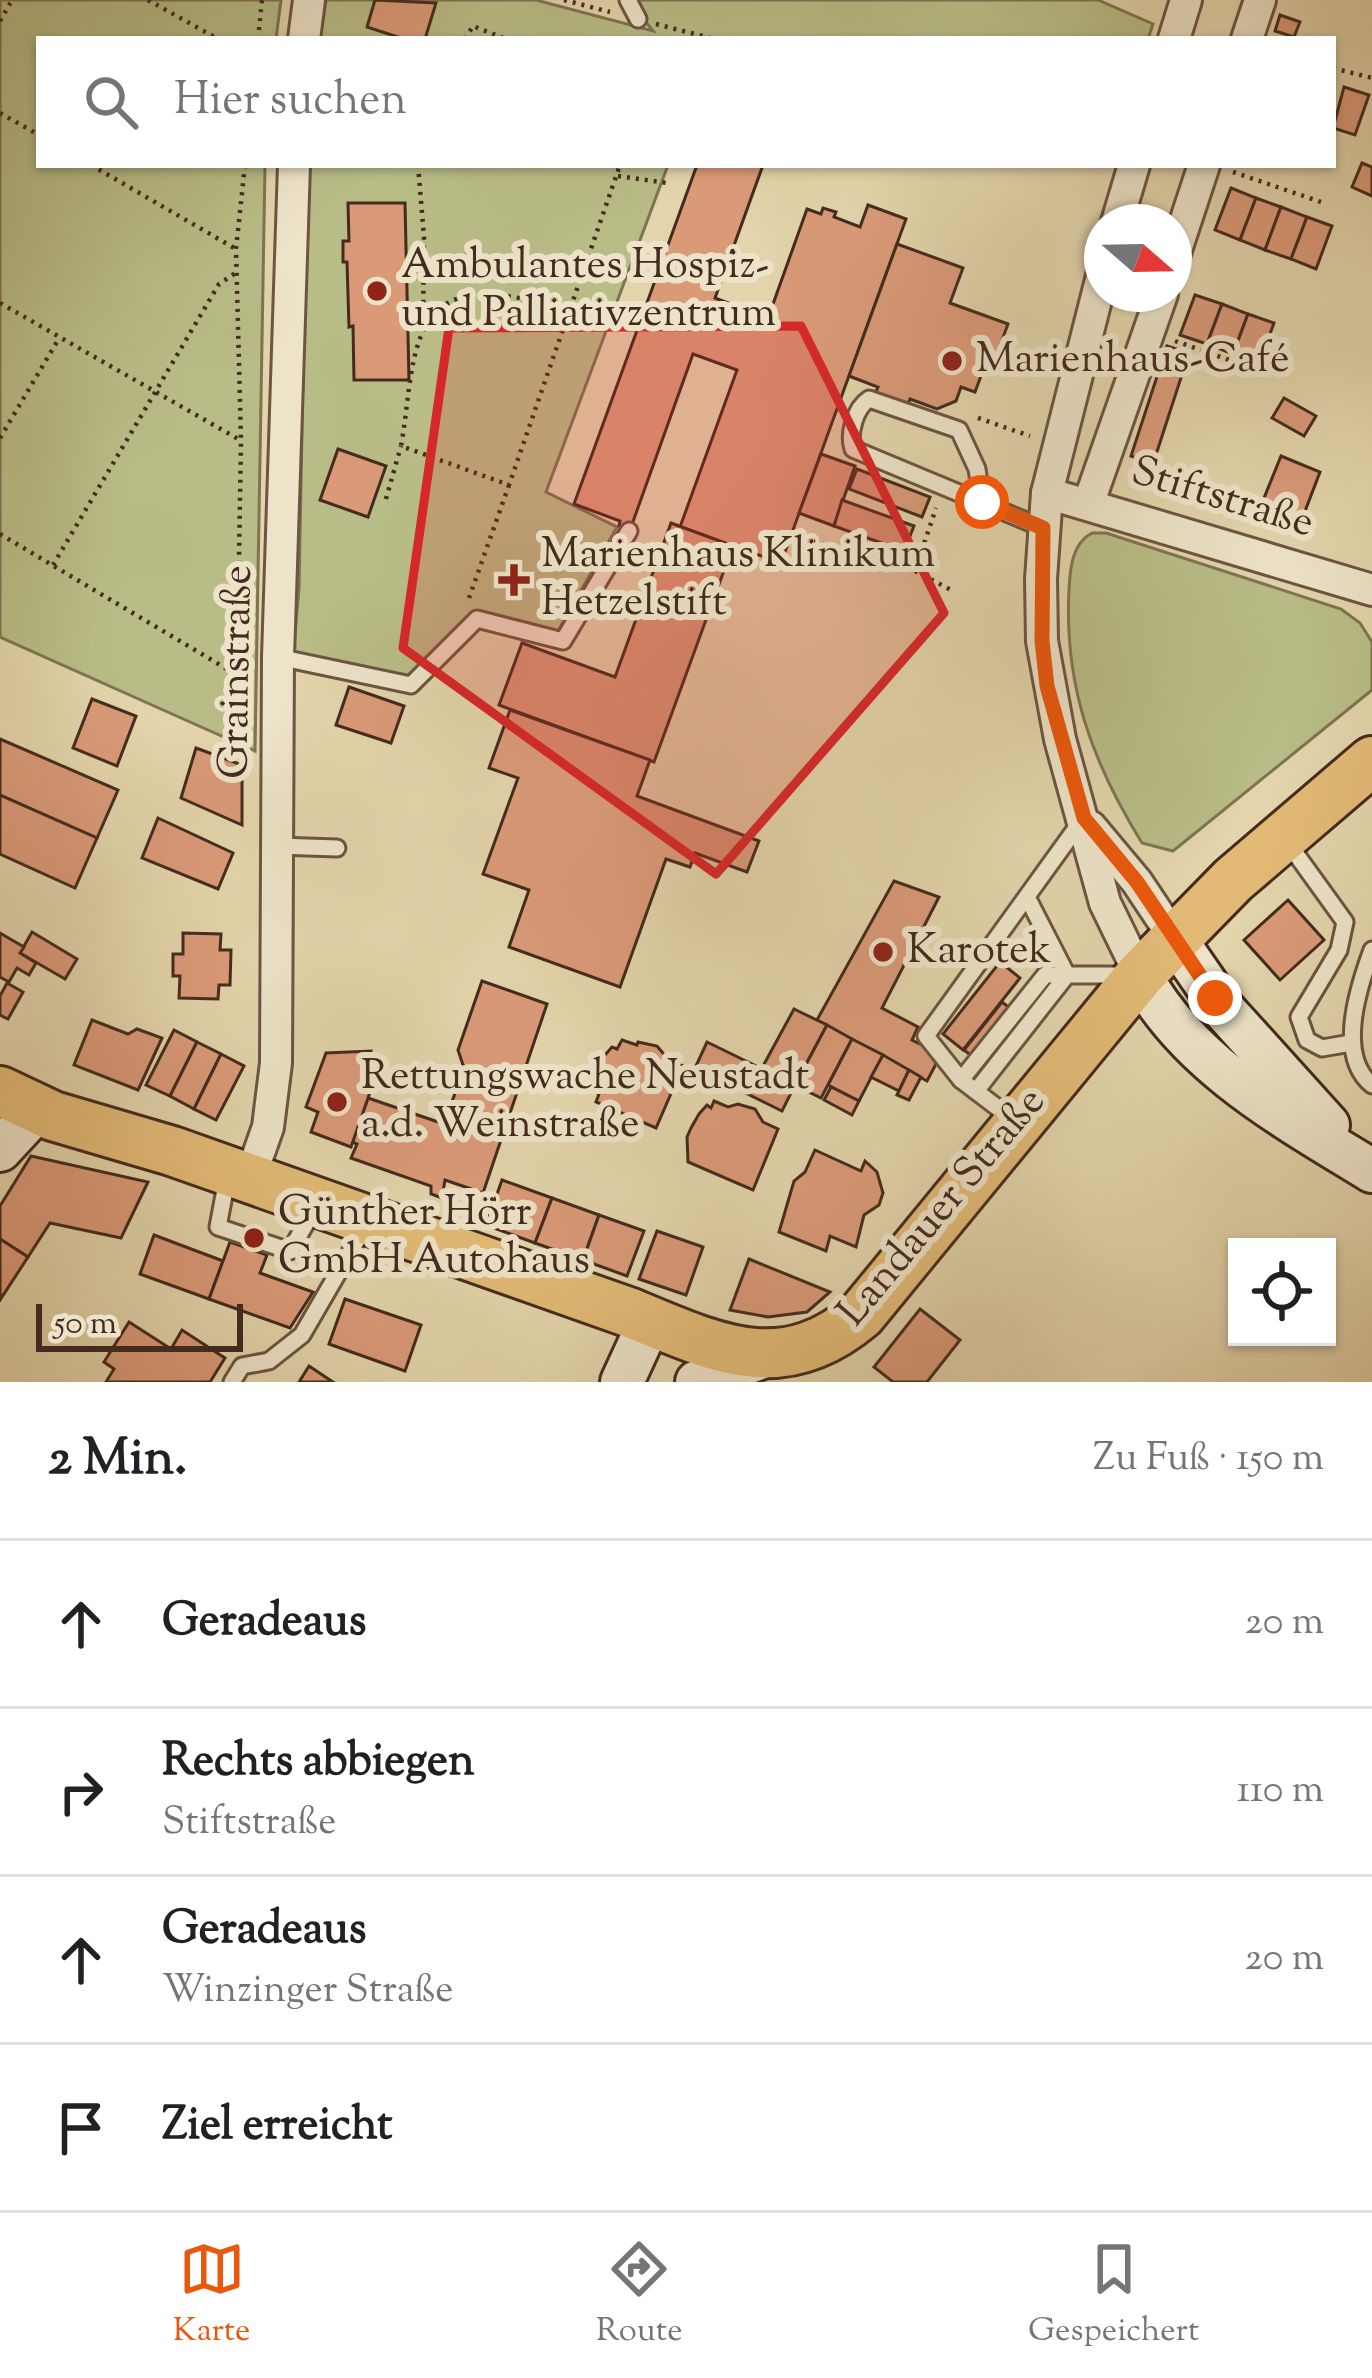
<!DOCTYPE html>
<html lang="de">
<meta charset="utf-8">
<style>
:root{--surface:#fff;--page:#f2f2f2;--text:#202124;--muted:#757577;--line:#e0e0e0;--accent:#ea580c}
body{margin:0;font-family:"Sorts Mill Goudy",serif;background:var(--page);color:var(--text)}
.controls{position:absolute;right:36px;bottom:36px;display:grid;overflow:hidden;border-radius:0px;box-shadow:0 3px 9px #0004}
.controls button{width:108px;height:108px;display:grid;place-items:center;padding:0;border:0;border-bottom:3px solid var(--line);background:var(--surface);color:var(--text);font:60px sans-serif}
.compass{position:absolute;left:1084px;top:204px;width:108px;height:108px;border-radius:50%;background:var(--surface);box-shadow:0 3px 9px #0004;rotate:110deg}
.scale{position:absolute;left:36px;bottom:30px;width:207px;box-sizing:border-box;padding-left:12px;border:6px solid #442b1e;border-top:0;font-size:33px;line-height:42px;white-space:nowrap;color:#442b1e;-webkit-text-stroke:9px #ede3c8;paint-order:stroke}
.stop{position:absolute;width:36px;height:36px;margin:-27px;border:9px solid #ea580c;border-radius:50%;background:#fff}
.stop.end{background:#ea580c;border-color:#fff;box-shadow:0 3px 12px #0008}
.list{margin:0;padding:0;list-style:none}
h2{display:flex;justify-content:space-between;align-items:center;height:156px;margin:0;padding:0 48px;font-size:51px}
h2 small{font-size:39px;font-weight:400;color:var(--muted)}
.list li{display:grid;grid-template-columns:78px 1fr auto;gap:36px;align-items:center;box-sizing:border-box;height:168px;padding:0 48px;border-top:3px solid var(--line)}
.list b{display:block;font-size:45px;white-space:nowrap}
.list p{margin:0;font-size:39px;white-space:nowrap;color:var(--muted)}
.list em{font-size:39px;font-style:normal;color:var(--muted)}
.icon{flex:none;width:66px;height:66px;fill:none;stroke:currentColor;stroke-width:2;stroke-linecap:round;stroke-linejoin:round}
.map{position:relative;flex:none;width:1372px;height:1382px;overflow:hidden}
.search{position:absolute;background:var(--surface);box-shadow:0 3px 9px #0004;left:36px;right:36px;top:36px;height:132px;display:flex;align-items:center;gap:30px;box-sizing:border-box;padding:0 42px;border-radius:0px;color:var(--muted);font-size:45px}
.sheet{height:828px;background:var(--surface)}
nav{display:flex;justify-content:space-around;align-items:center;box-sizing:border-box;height:168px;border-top:3px solid var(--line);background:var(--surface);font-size:33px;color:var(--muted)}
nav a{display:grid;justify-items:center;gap:6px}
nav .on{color:var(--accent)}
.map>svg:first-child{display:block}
.green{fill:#b8bc86;stroke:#7e7452;stroke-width:3}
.building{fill:#da9a78;stroke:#442b1e;stroke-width:3}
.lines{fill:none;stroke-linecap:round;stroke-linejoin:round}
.lane-casing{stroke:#6c5541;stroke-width:21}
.street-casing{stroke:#6c5541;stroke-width:36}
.secondary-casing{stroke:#442b1e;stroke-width:48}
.primary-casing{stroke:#442b1e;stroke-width:54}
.path{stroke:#442b1e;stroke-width:4.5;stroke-dasharray:3 6;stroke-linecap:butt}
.lane{stroke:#ede3c8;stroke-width:15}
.street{stroke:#ede3c8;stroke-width:30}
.secondary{stroke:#ede3c8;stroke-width:42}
.primary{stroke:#e2ba76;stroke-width:48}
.route{stroke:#ea580c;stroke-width:15}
.marked{fill:#d62828;fill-opacity:0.2;stroke:#d62828;stroke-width:9;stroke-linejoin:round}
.poi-dot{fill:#8f2418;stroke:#ede3c8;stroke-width:4.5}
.labels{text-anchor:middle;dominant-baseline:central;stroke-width:12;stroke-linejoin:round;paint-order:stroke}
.poi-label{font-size:42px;fill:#442b1e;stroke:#ede3c8;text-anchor:start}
.street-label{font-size:42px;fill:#442b1e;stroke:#ede3c8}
</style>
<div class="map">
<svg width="1372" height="1382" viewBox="0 0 1372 1382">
<rect width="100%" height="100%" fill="#e3d4ab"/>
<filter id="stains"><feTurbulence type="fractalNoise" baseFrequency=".00167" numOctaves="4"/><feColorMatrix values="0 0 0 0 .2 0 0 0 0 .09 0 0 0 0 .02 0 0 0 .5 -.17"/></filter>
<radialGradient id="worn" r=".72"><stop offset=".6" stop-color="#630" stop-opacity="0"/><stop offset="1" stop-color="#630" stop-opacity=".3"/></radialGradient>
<g class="green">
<polygon points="0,0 281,0 276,39 39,39 39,165 265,165 255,751 0,637"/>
<polygon points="326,0 536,0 653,31 628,0 1098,0 1153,24 1148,39 320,39"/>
<polygon points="307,165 668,165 546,492 617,527 558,631 475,612 410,677 293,655 299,589"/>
<path d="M1092,533H1106L1341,609L1360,623L1372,642V690L1173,851L1142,843C1092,762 1064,686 1069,590C1070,569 1072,543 1092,533Z"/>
</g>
<g class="building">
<polygon points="375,0 436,3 425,39 404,39 367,27"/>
<polygon points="1280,15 1300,22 1294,37 1275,31"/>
<polygon points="1344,87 1369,95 1355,135 1333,128"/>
<polygon points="1362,163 1372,167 1372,196 1352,187"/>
<polygon points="697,165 763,165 715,298 768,318 807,209 821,214 823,208 836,212 834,217 860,227 868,205 906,219 781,563 680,527 737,370 693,354 630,530 619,526 620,521 574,504"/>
<polygon points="1231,188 1256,198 1240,240 1215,230"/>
<polygon points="1256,198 1281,207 1265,250 1240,240"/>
<polygon points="348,203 405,203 409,380 354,380 353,326 349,327 347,262 343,262 343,241 349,241"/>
<polygon points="1281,207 1307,217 1291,259 1265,250"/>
<polygon points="1307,217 1332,226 1316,269 1291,259"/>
<polygon points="897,244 963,268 950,303 1008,324 995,359 988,357 975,392 961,387 956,401 937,409 910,399 905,411 873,398 878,387 849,376"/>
<polygon points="1195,295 1222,304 1207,344 1180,335"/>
<polygon points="1222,304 1248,314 1233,354 1207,344"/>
<polygon points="1248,314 1274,323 1259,364 1233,354"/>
<polygon points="1167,346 1189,353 1153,464 1131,456"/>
<polygon points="1284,398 1316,416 1304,436 1272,418"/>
<polygon points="338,449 386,466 368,517 320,500"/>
<polygon points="821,454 855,466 834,526 799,513"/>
<polygon points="1281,456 1320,472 1302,519 1262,503"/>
<polygon points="857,469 930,497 922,517 849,489"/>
<polygon points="842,500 914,526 904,551 834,526"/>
<polygon points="671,523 733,546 654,762 499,705 522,643 615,677"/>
<polygon points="349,687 404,706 391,743 336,725"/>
<polygon points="92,699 136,716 117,766 73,748"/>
<polygon points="510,710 650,760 637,796 759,841 747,872 695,853 690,867 666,859 620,987 509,947 529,890 483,874 518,778 489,768"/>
<polygon points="0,739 118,790 97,838 0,795"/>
<polygon points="196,748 242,765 242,825 181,798"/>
<polygon points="0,795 97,838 75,888 0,854"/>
<polygon points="158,818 233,853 218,889 142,858"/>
<polygon points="894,881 939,897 882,1008 918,1027 912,1040 928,1048 936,1064 927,1081 817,1020"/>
<polygon points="1288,900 1324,940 1280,980 1244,940"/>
<polygon points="32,932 77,959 65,979 20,953"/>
<polygon points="0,933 24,947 20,953 36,963 29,975 17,968 9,982 0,977"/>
<polygon points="183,933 221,934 220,950 231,950 230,985 219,985 218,999 179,998 180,976 173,976 173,954 183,954"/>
<polygon points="1000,962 1020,978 963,1050 943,1034"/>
<polygon points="482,981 547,1004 483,1193 445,1180 442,1198 431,1194 431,1186 351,1158 357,1144 352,1142 368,1098 444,1124 464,1068 458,1050"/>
<polygon points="7,983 23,992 8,1019 0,1015 0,996"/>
<polygon points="1002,1002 1035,1028 997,1076 964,1050"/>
<polygon points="794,1009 827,1025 795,1085 762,1068"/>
<polygon points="92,1020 128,1034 137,1029 162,1038 138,1090 74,1065"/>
<polygon points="827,1025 852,1039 821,1098 795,1085"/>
<polygon points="174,1030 197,1042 170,1096 146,1085"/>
<polygon points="852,1039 883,1055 859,1101 828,1085"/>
<polygon points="622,1040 637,1045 638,1042 657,1046 668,1059 683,1066 656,1128 596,1102 599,1094 593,1091 598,1068 605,1055 612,1047 617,1049"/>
<polygon points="197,1042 221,1054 194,1109 170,1096"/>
<polygon points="707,1042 795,1085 782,1111 695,1068"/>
<polygon points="371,1051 371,1072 376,1075 351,1147 311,1132 318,1112 306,1107 326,1053"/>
<polygon points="221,1054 244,1066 216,1120 194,1109"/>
<polygon points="883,1055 909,1070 899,1091 871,1077"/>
<polygon points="909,1070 921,1077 909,1100 897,1095"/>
<polygon points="831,1087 859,1101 852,1115 824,1100"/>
<polygon points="714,1101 728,1107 738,1104 755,1109 763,1122 778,1129 753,1190 688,1162 687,1137 691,1128 699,1114 707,1105 711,1108"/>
<polygon points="815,1150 861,1171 865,1161 877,1172 883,1193 879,1205 864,1215 856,1247 830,1236 826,1251 779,1232 794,1181 805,1172"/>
<polygon points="31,1156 148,1182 121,1238 50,1223 28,1257 0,1239 0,1206"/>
<polygon points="502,1180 552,1198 535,1243 486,1225"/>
<polygon points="552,1198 599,1215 583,1260 535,1243"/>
<polygon points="599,1215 644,1231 627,1276 583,1260"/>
<polygon points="657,1231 703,1247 686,1295 639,1279"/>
<polygon points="154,1235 223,1261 209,1299 140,1274"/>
<polygon points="0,1239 28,1257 0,1300"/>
<polygon points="230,1242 267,1255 260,1273 313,1292 290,1328 209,1299"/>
<polygon points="749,1259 830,1292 807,1312 768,1317 730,1310"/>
<polygon points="345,1299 421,1325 405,1371 329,1344"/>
<polygon points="920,1309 960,1340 927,1382 893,1382 874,1367"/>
<polygon points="129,1322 171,1349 182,1330 225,1358 210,1382 106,1382 114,1369 104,1362"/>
<polygon points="309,1366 333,1382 299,1382"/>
</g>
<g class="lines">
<defs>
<g id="lane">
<polyline points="628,0 638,19"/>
<path d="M982,502L977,469L959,430L869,399C855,408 848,434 853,449L1043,528"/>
<polyline points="278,657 411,685 477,619 563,641 629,531"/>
<polyline points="1288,843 1345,922 1339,950 1299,1017 1307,1040 1322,1048 1351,1043"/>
<polyline points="277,846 337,848"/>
<polyline points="1027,897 1067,975"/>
<path d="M1372,950C1358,988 1336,1056 1372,1085"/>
<polyline points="961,1080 1045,975 1124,975"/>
<polyline points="976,1091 1067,975"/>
<polyline points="1015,1121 961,1080 926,1036 1082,820"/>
<polyline points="227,1179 218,1227 290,1251 315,1208"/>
<polyline points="232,1382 242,1366 269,1361 302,1335 364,1228"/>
</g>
<g id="street">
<polyline points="304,39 309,0"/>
<polyline points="1174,39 1186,0"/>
<polyline points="1247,39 1260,0"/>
<polyline points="1117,222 1134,165"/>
<polyline points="1174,256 1204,165"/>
<polyline points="1102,276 1047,493 1041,579 1042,641 1060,739 1105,903 1140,975"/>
<polyline points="1047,493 1372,590"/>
<polyline points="1089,502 1162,294"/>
<polyline points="1091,827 1137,882 1175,939"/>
<polyline points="250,1178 268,1127 276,1063 278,657 294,165"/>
</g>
<g id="secondary">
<polyline points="1175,939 1224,1010 1328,1125"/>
<path d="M1140,975C1190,1066 1286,1118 1372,1171"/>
<polyline points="0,1150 37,1110"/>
<polyline points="622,1382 650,1321"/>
<polyline points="697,1382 762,1357"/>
</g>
<path id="primary" d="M0,1091L53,1116L172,1151L631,1313C716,1348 782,1382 861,1315L1140,975L1233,880L1372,761"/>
</defs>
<use href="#lane" class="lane-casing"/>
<use href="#street" class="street-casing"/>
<use href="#secondary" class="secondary-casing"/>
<use href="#primary" class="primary-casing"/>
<g class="path">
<polyline points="148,0 218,39"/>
<polyline points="564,0 610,12"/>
<polyline points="0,21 12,0"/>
<polyline points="656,24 714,39"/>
<polyline points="258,39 262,0"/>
<polyline points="465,39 473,26 506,39"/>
<polyline points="1333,68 1372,78"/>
<polyline points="0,113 39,135"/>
<polyline points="91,165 236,249"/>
<polyline points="418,165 424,237 423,327"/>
<polyline points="1233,172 1324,203"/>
<polyline points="618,176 668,183"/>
<polyline points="0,303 240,440"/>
<path d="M572,310C551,302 530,300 507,296C404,281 415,370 401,446L509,485L620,165"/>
<polyline points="1175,341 1260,371"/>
<polyline points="978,418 1030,436"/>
<polyline points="0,438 58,340"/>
<polyline points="386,499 401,446"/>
<polyline points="0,534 237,675 241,441 236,249 245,165"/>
<polyline points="814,541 915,571 936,508"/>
<polyline points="53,565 219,284 237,272"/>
<polyline points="915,571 953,591"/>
<polyline points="469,598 509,485"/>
</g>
<use href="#lane" class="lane"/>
<use href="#street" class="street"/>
<use href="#secondary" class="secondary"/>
<use href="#primary" class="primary"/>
</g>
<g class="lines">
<polyline class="route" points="982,502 1043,528 1042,641 1047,686 1084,818 1137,882 1215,998"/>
</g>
<path class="marked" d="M801,326L944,613L716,874L403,648L449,328Z"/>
<g class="poi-dot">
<circle cx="377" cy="291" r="12"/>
<circle cx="952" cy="361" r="12"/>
<path d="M508 562h12v12h12v12h-12v12h-12v-12h-12v-12h12z"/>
<circle cx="883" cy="952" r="12"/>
<circle cx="337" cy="1102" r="12"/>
<circle cx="254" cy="1238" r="12"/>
</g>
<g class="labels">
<g class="poi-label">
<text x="401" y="267">Ambulantes Hospiz-<tspan x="401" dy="48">und Palliativzentrum</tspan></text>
<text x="976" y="361">Marienhaus-Café</text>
<text x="541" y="556">Marienhaus Klinikum<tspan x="541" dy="48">Hetzelstift</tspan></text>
<text x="907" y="952">Karotek</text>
<text x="361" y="1078">Rettungswache Neustadt<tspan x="361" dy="48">a.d. Weinstraße</tspan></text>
<text x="278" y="1214">Günther Hörr<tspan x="278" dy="48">GmbH Autohaus</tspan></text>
</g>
<g class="street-label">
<text transform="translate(1222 499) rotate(17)">Stiftstraße</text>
<text transform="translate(238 672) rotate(-89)">Grainstraße</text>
<text transform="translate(943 1208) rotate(-50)">Landauer Straße</text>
</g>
</g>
<rect width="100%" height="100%" filter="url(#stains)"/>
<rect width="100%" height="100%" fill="url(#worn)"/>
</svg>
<div class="controls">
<button><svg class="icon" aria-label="locate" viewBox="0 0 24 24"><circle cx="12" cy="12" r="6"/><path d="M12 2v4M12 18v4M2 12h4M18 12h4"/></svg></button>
</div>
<svg class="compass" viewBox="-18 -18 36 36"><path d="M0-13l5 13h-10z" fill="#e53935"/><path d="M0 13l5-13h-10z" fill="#757577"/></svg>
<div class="scale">50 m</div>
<div class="stop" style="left:982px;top:502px"></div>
<div class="stop end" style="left:1215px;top:998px"></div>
<div class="search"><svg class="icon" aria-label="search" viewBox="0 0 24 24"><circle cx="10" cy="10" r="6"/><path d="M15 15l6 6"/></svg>Hier suchen</div>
</div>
<section class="sheet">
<h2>2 Min.<small>Zu Fuß · 150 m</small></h2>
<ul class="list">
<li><svg class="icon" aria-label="ahead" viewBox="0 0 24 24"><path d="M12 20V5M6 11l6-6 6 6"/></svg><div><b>Geradeaus</b></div><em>20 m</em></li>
<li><svg class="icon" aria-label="right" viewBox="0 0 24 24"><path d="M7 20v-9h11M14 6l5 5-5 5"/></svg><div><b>Rechts abbiegen</b><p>Stiftstraße</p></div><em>110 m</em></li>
<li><svg class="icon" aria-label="ahead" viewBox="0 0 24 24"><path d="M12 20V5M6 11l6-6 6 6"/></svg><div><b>Geradeaus</b><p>Winzinger Straße</p></div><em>20 m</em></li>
<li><svg class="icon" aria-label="arrive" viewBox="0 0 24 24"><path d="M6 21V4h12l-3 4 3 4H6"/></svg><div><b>Ziel erreicht</b></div></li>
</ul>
</section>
<nav>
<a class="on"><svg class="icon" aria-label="map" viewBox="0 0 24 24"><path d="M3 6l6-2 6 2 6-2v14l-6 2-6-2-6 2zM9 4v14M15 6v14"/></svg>Karte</a>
<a><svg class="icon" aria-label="directions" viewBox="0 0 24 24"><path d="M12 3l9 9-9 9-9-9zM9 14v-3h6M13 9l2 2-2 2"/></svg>Route</a>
<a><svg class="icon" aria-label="saved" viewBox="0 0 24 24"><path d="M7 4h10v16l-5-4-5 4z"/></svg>Gespeichert</a>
</nav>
